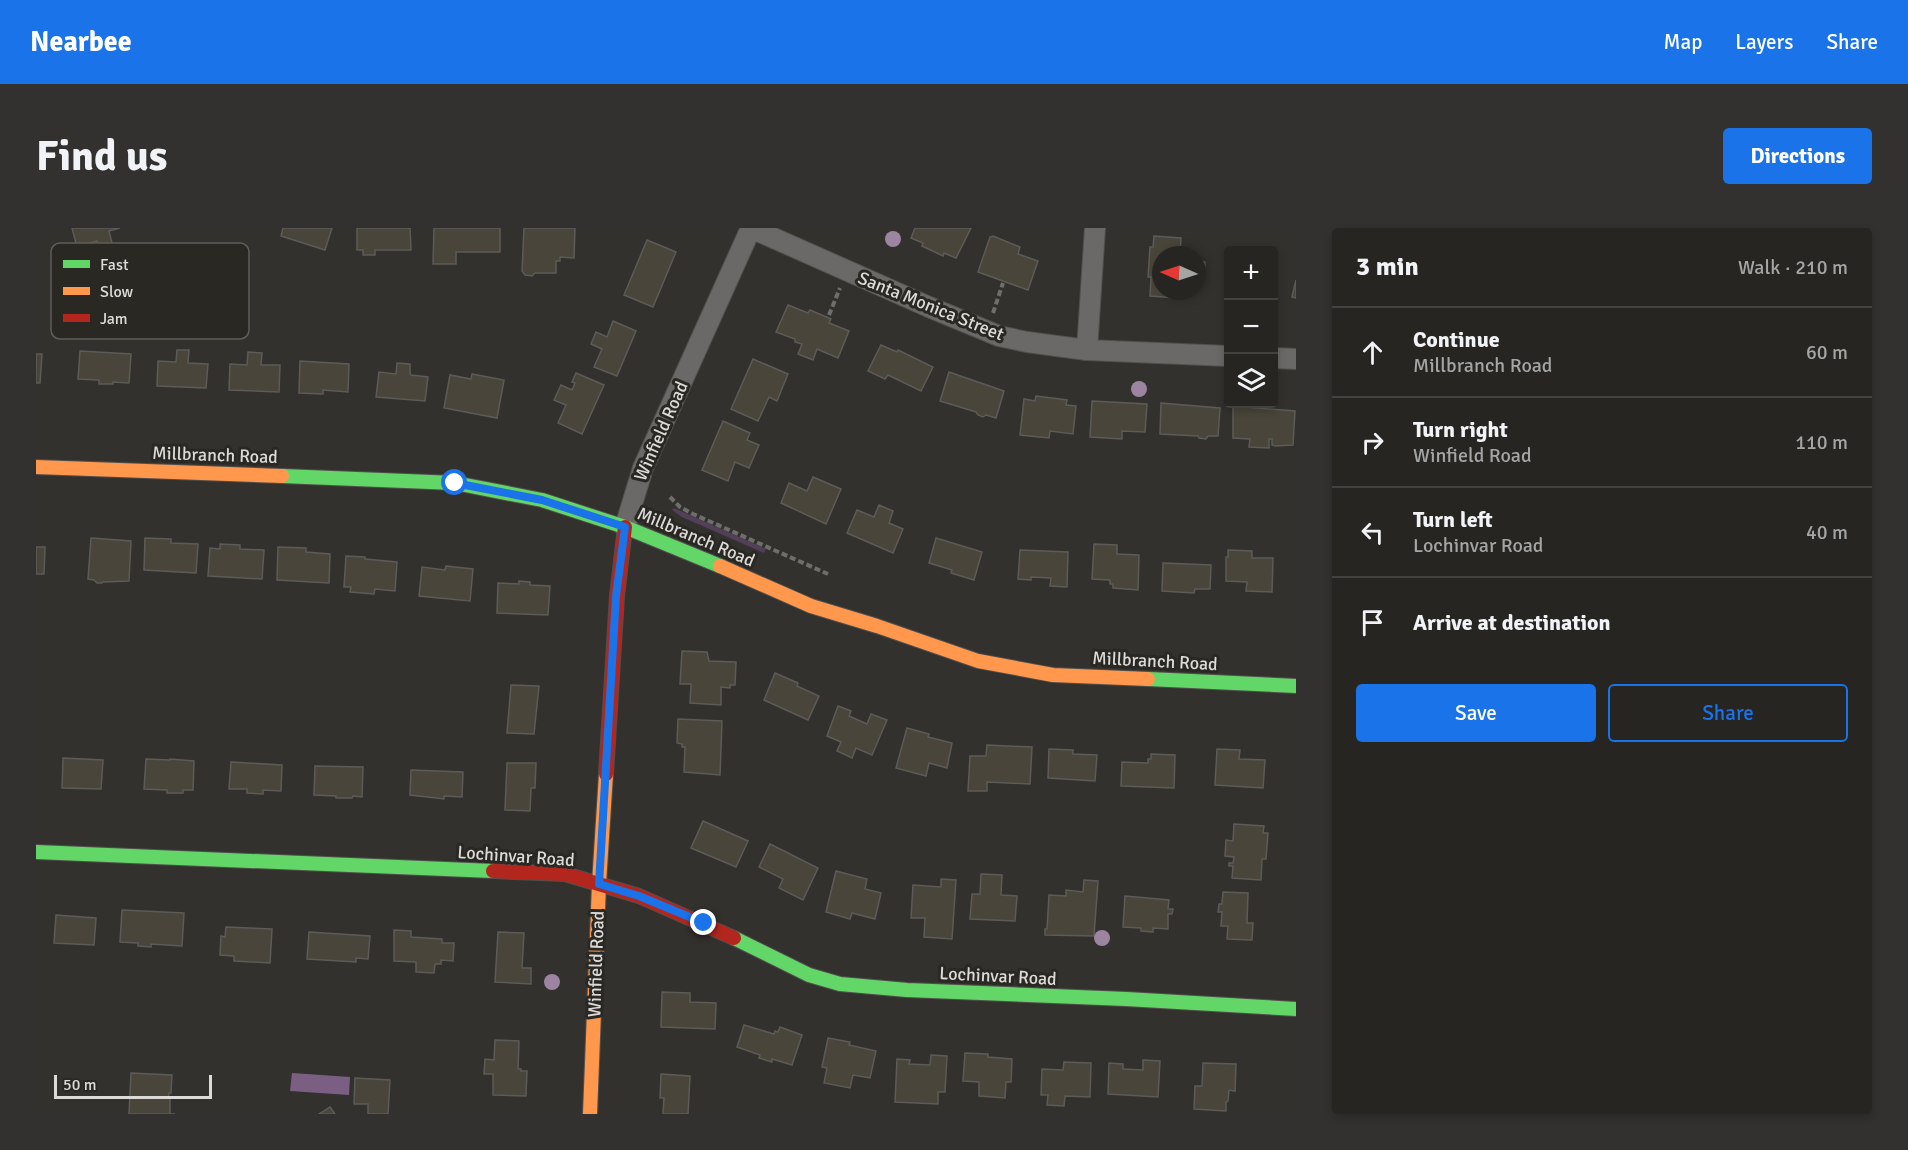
<!DOCTYPE html>
<meta charset="utf-8">
<style>
:root{--surface:#262522;--page:#32312f;--text:#f1f3f6;--muted:#a4a5a5;--line:#424240;--accent:#1a73e8}
body{margin:0;font-family:Signika,sans-serif;background:var(--page);color:var(--text)}
.controls{position:absolute;right:18px;top:18px;display:grid;overflow:hidden;border-radius:6px;box-shadow:0 3px 9px #0003}
.controls button{width:54px;height:54px;display:grid;place-items:center;padding:0;border:0;border-bottom:2px solid var(--line);background:var(--surface);color:var(--text);font:30px sans-serif}
.compass{position:absolute;left:1116px;top:18px;width:54px;height:54px;border-radius:50%;background:var(--surface);box-shadow:0 3px 9px #0003;rotate:273deg}
.scale{position:absolute;left:18px;bottom:15px;width:158px;box-sizing:border-box;padding-left:6px;border:3px solid #dddbd8;border-top:0;font-size:16px;line-height:21px;white-space:nowrap;color:#dddbd8;-webkit-text-stroke:4px #2a2823;paint-order:stroke}
.stop{position:absolute;width:18px;height:18px;margin:-14px;border:4px solid #1a73e8;border-radius:50%;background:#fff}
.stop.end{background:#1a73e8;border-color:#fff;box-shadow:0 2px 6px #0008}
.list{margin:0;padding:0;list-style:none}
h2{display:flex;justify-content:space-between;align-items:center;height:78px;margin:0;padding:0 24px;font-size:26px}
h2 small{font-size:20px;font-weight:400;color:var(--muted)}
.list li{display:grid;grid-template-columns:39px 1fr auto;gap:18px;align-items:center;box-sizing:border-box;height:90px;padding:0 24px;border-top:2px solid var(--line)}
.list b{display:block;font-size:22px;white-space:nowrap}
.list p{margin:0;font-size:20px;white-space:nowrap;color:var(--muted)}
.list em{font-size:20px;font-style:normal;color:var(--muted)}
.actions{display:flex;gap:12px;padding:18px 24px}
.actions a{flex:1;padding:14px 0;border:2px solid var(--accent);border-radius:6px;text-align:center;font-size:21px;color:var(--accent)}
.actions .main{background:var(--accent);color:#fff}
.icon{flex:none;width:33px;height:33px;fill:none;stroke:currentColor;stroke-width:2;stroke-linecap:round;stroke-linejoin:round}
.map{position:relative;flex:none;width:1260px;height:886px;overflow:hidden;border-radius:6px}
header{display:flex;align-items:center;gap:36px;box-sizing:border-box;height:84px;padding:0 30px;background:var(--accent);color:#fff}
header strong{font-size:28px}
nav{display:flex;gap:33px;margin-inline-start:auto;font-size:21px}
.intro{display:flex;align-items:center;justify-content:space-between;box-sizing:border-box;height:144px;padding:0 36px}
h1{margin:0;font-size:42px}
.button{padding:15px 27px;border-radius:6px;background:var(--accent);color:#fff;font-size:21px;font-weight:700}
main{display:flex;gap:36px;padding:0 36px}
aside{flex:1;background:var(--surface);border-radius:6px;box-shadow:0 3px 9px #0003}
.map>svg:first-child{display:block}
.green{fill:#523f58}
.water{fill:#7b5f83}
.building{fill:#49453a;stroke:#5c5b58;stroke-width:1.5}
.lines{fill:none;stroke-linecap:round;stroke-linejoin:round}
.street-casing{stroke:#51504d;stroke-width:22}
.fast-casing{stroke:#51504d;stroke-width:16}
.slow-casing{stroke:#51504d;stroke-width:16}
.jam-casing{stroke:#51504d;stroke-width:16}
.path{stroke:#6e6e6d;stroke-width:4;stroke-dasharray:6 3;stroke-linecap:butt}
.street{stroke:#6a6968;stroke-width:20}
.fast{stroke:#63d668;stroke-width:14}
.slow{stroke:#ff974d;stroke-width:14}
.jam{stroke:#b3261e;stroke-width:14}
.tree{fill:#9c85a0}
.route{stroke:#1a73e8;stroke-width:8}
.labels{text-anchor:middle;dominant-baseline:central;stroke-width:6;stroke-linejoin:round;paint-order:stroke}
.street-label{font-size:18px;fill:#dddbd8;stroke:#2a2823}
.key{fill:#2a2823;stroke:#605e59;stroke-width:1.5}
.key-label{font-size:16px;fill:#dddbd8}
</style>
<header>
<strong>Nearbee</strong>
<nav><a>Map</a><a>Layers</a><a>Share</a></nav>
</header>
<div class="intro"><h1>Find us</h1><a class="button">Directions</a></div>
<main>
<div class="map">
<svg width="1260" height="886" viewBox="0 0 1260 886">
<rect width="100%" height="100%" fill="#33312e"/>
<polygon class="green" points="638,280 730,321 728,325 646,289 636,282"/>
<polygon class="water" points="256,845 314,849 313,867 254,863"/>
<g class="building">
<polygon points="36,0 84,0 73,3 78,23 64,26 61,13 41,19"/>
<polygon points="247,0 296,0 289,22 245,8"/>
<polygon points="321,0 374,0 375,22 339,22 339,27 327,27 327,22 321,22"/>
<polygon points="398,0 464,0 464,24 420,24 420,36 397,36"/>
<polygon points="488,0 539,0 538,30 524,29 524,33 520,33 520,45 499,45 496,48 489,47 486,43"/>
<polygon points="879,0 935,0 920,30 908,25 907,28 886,18 887,15 875,10"/>
<polygon points="957,8 984,19 982,26 1002,33 992,62 942,44 954,9"/>
<polygon points="1118,8 1145,10 1144,27 1125,27 1125,63 1143,63 1142,70 1114,68 1115,49 1112,49 1114,19 1117,19"/>
<polygon points="611,12 640,24 617,79 588,67"/>
<polygon points="1161,33 1169,34 1168,52 1161,52"/>
<polygon points="1260,52 1260,70 1256,69"/>
<polygon points="752,77 772,85 774,82 795,91 793,95 813,103 802,130 781,121 777,132 762,126 766,116 759,114 759,111 740,104"/>
<polygon points="577,93 600,103 581,148 558,139 566,121 555,116 560,104 571,109"/>
<polygon points="845,117 861,124 862,122 897,139 885,163 852,147 849,151 832,143"/>
<polygon points="141,122 153,122 152,135 172,136 170,160 121,158 122,133 140,134"/>
<polygon points="44,123 95,126 93,155 77,154 77,156 63,156 63,152 42,151"/>
<polygon points="212,124 226,125 225,137 244,137 243,164 193,162 194,136 211,137"/>
<polygon points="0,126 6,126 4,155 0,155"/>
<polygon points="717,131 752,146 741,173 733,169 722,193 695,181"/>
<polygon points="264,133 313,136 312,164 287,162 287,166 263,165"/>
<polygon points="361,135 374,136 374,145 375,147 392,149 389,173 340,169 343,144 360,146"/>
<polygon points="913,144 968,163 960,190 950,187 947,189 942,187 940,184 904,173"/>
<polygon points="540,145 568,157 546,206 522,195 530,177 518,172 525,157 536,162 539,155 536,154"/>
<polygon points="436,146 468,152 461,190 408,180 414,147 435,151"/>
<polygon points="1000,168 1031,172 1030,177 1040,178 1037,206 1014,203 1013,210 984,207 988,171 999,173"/>
<polygon points="1056,173 1111,176 1109,204 1086,203 1086,211 1054,209"/>
<polygon points="1125,175 1184,180 1182,208 1172,208 1170,211 1163,210 1162,208 1124,206"/>
<polygon points="1197,178 1259,183 1257,217 1239,218 1236,217 1236,211 1233,211 1233,220 1213,219 1214,211 1197,210"/>
<polygon points="687,193 714,205 711,212 723,217 713,240 699,234 692,253 666,242"/>
<polygon points="777,249 805,261 790,296 745,275 753,255 771,263"/>
<polygon points="843,277 857,283 853,295 867,301 857,325 811,305 821,282 838,289"/>
<polygon points="55,310 95,313 93,353 67,354 66,355 61,355 58,352 52,351"/>
<polygon points="109,310 135,311 135,315 162,316 160,345 108,342"/>
<polygon points="900,310 946,324 938,352 915,345 916,342 893,335"/>
<polygon points="184,316 204,317 204,321 228,322 226,351 172,348 174,320 184,321"/>
<polygon points="1058,316 1081,317 1081,326 1103,327 1102,362 1077,360 1077,356 1074,356 1074,352 1056,351"/>
<polygon points="0,319 9,319 8,346 0,346"/>
<polygon points="242,319 270,320 270,324 294,326 293,355 241,352"/>
<polygon points="984,322 1032,324 1031,359 1014,358 1015,350 995,349 995,352 982,351"/>
<polygon points="1192,322 1216,323 1216,330 1237,330 1236,364 1210,363 1211,354 1190,353 1190,329 1192,329"/>
<polygon points="310,328 329,329 329,331 361,334 359,363 339,361 338,366 314,364 315,359 308,359"/>
<polygon points="1127,335 1175,337 1174,361 1159,361 1158,365 1126,363"/>
<polygon points="410,338 437,341 434,373 383,368 386,339 409,342"/>
<polygon points="483,353 494,354 494,357 514,358 512,387 461,385 462,355 483,356"/>
<polygon points="646,423 671,424 673,433 700,434 699,457 694,457 694,460 685,459 685,477 654,475 655,456 644,456"/>
<polygon points="739,445 762,455 761,458 783,468 772,492 728,472"/>
<polygon points="475,457 503,458 498,506 471,505"/>
<polygon points="802,478 815,483 813,488 831,496 835,486 851,492 836,527 820,520 816,530 801,523 805,514 791,508"/>
<polygon points="642,491 686,493 684,547 648,544 649,519 646,519 646,516 641,515"/>
<polygon points="871,500 893,506 892,509 916,515 911,540 893,535 890,548 860,540"/>
<polygon points="951,517 996,519 994,556 951,554 951,563 932,563 934,528 950,528"/>
<polygon points="1013,521 1037,522 1037,526 1061,527 1059,553 1012,550"/>
<polygon points="1181,521 1204,522 1203,531 1229,532 1227,560 1179,557"/>
<polygon points="1115,526 1139,527 1138,560 1085,558 1086,534 1112,535 1112,531 1115,531"/>
<polygon points="27,530 67,532 65,561 26,560"/>
<polygon points="110,531 134,532 134,531 158,533 157,562 147,562 147,565 131,565 131,562 108,561"/>
<polygon points="195,534 246,537 245,563 227,562 227,566 211,565 211,561 193,561"/>
<polygon points="471,535 500,535 499,560 495,560 494,583 469,582"/>
<polygon points="279,538 327,539 326,569 317,568 316,570 300,570 300,568 278,567"/>
<polygon points="375,542 427,544 426,569 408,568 408,571 374,567"/>
<polygon points="667,593 712,613 700,639 655,620"/>
<polygon points="1198,596 1228,598 1227,605 1232,605 1230,631 1226,631 1225,652 1196,650 1197,638 1193,638 1193,635 1197,635 1198,629 1189,628 1190,612 1197,613"/>
<polygon points="734,616 782,640 767,672 743,660 747,651 723,639"/>
<polygon points="800,643 831,651 829,661 845,665 839,691 816,685 814,691 790,684"/>
<polygon points="945,646 966,647 965,667 981,668 979,693 934,691 936,666 944,666"/>
<polygon points="905,651 920,652 916,711 888,709 889,690 875,690 877,657 905,659"/>
<polygon points="1048,652 1062,653 1058,708 1009,707 1009,701 1011,701 1013,667 1030,668 1030,662 1047,664"/>
<polygon points="1187,664 1212,665 1211,695 1217,695 1216,712 1191,711 1192,698 1185,698 1186,684 1182,684 1183,676 1186,676"/>
<polygon points="1089,668 1133,672 1132,681 1137,681 1136,686 1132,686 1132,701 1117,700 1117,704 1105,703 1105,700 1087,699"/>
<polygon points="86,682 148,685 146,718 115,716 115,719 102,718 102,715 84,714"/>
<polygon points="20,687 60,690 58,717 18,715"/>
<polygon points="190,699 236,701 234,735 198,733 198,728 184,727 185,708 189,709"/>
<polygon points="358,702 375,703 375,709 406,711 406,715 418,715 417,733 405,732 405,736 399,736 398,745 380,744 380,734 358,733"/>
<polygon points="273,704 334,708 332,731 320,730 320,734 271,731"/>
<polygon points="462,704 488,705 486,740 495,740 495,756 459,754"/>
<polygon points="626,764 654,765 654,774 680,775 679,801 625,799"/>
<polygon points="708,797 738,806 739,803 742,804 744,799 766,807 756,837 736,831 736,834 723,830 724,827 701,819"/>
<polygon points="792,810 814,814 813,817 840,823 834,850 817,847 814,860 788,855 791,840 786,839"/>
<polygon points="459,812 483,813 482,841 485,841 485,843 491,843 490,868 457,867 457,846 448,846 449,831 458,832"/>
<polygon points="929,825 952,826 952,829 976,831 975,854 970,854 969,870 943,868 943,854 927,853"/>
<polygon points="895,827 911,828 909,864 902,864 902,876 859,874 861,831 874,832 873,836 894,837"/>
<polygon points="1107,832 1124,833 1122,869 1072,866 1073,835 1087,836 1087,841 1107,842"/>
<polygon points="1028,834 1055,835 1054,869 1029,868 1028,878 1011,877 1012,867 1005,867 1006,841 1027,842"/>
<polygon points="1167,835 1200,836 1199,863 1193,862 1192,873 1190,874 1190,883 1158,881 1159,858 1166,858"/>
<polygon points="95,845 136,847 135,865 133,865 132,870 134,870 134,886 139,886 93,886"/>
<polygon points="625,846 654,848 652,886 627,886 628,870 624,870"/>
<polygon points="319,850 354,852 352,886 332,886 332,876 318,876"/>
<polygon points="294,879 299,886 283,886"/>
</g>
<g class="lines">
<defs>
<g id="street">
<polyline points="1051,122 1059,0"/>
<polyline points="1238,130 1260,131"/>
<polyline points="589,299 607,240 715,0 893,79 963,108 991,114 1051,122 1192,128"/>
</g>
<g id="fast">
<polyline points="246,248 419,255 506,272 589,299 684,338"/>
<polyline points="1112,451 1260,458"/>
<polyline points="0,624 457,643"/>
<polyline points="698,710 773,747 804,756 871,762 1090,771 1260,781"/>
</g>
<g id="slow">
<polyline points="0,239 246,248"/>
<polyline points="684,338 775,378 841,398 942,433 1017,447 1112,451"/>
<polyline points="554,886 563,656 570,546"/>
</g>
<g id="jam">
<polyline points="570,546 581,368 589,299"/>
<polyline points="457,643 529,646 603,668 698,710"/>
</g>
</defs>
<use href="#street" class="street-casing"/>
<use href="#fast" class="fast-casing"/>
<use href="#slow" class="slow-casing"/>
<use href="#jam" class="jam-casing"/>
<g class="path">
<polyline points="957,85 967,55"/>
<polyline points="793,87 804,60"/>
<polyline points="634,269 644,279 657,286 792,346"/>
</g>
<use href="#street" class="street"/>
<use href="#fast" class="fast"/>
<use href="#slow" class="slow"/>
<use href="#jam" class="jam"/>
</g>
<g class="tree">
<circle cx="857" cy="11" r="8"/>
<circle cx="1103" cy="161" r="8"/>
<circle cx="1066" cy="710" r="8"/>
<circle cx="516" cy="754" r="8"/>
</g>
<g class="lines">
<polyline class="route" points="419,255 506,272 589,299 580,368 563,656 603,668 668,695"/>
</g>
<g class="labels">
<g class="street-label">
<text transform="translate(895 78) rotate(22)">Santa Monica Street</text>
<text transform="translate(625 203) rotate(-66)">Winfield Road</text>
<text transform="translate(179 227) rotate(2)">Millbranch Road</text>
<text transform="translate(660 309) rotate(23)">Millbranch Road</text>
<text transform="translate(1119 433) rotate(3)">Millbranch Road</text>
<text transform="translate(480 628) rotate(4)">Lochinvar Road</text>
<text transform="translate(560 736) rotate(-88)">Winfield Road</text>
<text transform="translate(962 748) rotate(3)">Lochinvar Road</text>
</g>
</g>
<rect x="15" y="15" width="198" height="96" rx="9" class="key"/>
<rect x="27" y="32" width="27" height="8" fill="#63d668"/>
<rect x="27" y="59" width="27" height="8" fill="#ff974d"/>
<rect x="27" y="86" width="27" height="8" fill="#b3261e"/>
<g class="key-label">
<text x="64" y="42">Fast</text>
<text x="64" y="69">Slow</text>
<text x="64" y="96">Jam</text>
</g>
</svg>
<div class="controls">
<button>+</button>
<button>−</button>
<button><svg class="icon" aria-label="layers" viewBox="0 0 24 24"><path d="M12 4l9 5-9 5-9-5zM3 14l9 5 9-5"/></svg></button>
</div>
<svg class="compass" viewBox="-18 -18 36 36"><path d="M0-13l5 13h-10z" fill="#e53935"/><path d="M0 13l5-13h-10z" fill="#a4a5a5"/></svg>
<div class="scale">50 m</div>
<div class="stop" style="left:419px;top:255px"></div>
<div class="stop end" style="left:668px;top:695px"></div>
</div>
<aside>
<h2>3 min<small>Walk · 210 m</small></h2>
<ul class="list">
<li><svg class="icon" aria-label="ahead" viewBox="0 0 24 24"><path d="M12 20V5M6 11l6-6 6 6"/></svg><div><b>Continue</b><p>Millbranch Road</p></div><em>60 m</em></li>
<li><svg class="icon" aria-label="right" viewBox="0 0 24 24"><path d="M7 20v-9h11M14 6l5 5-5 5"/></svg><div><b>Turn right</b><p>Winfield Road</p></div><em>110 m</em></li>
<li><svg class="icon" aria-label="left" viewBox="0 0 24 24"><path d="M17 20v-9H6M10 6l-5 5 5 5"/></svg><div><b>Turn left</b><p>Lochinvar Road</p></div><em>40 m</em></li>
<li><svg class="icon" aria-label="arrive" viewBox="0 0 24 24"><path d="M6 21V4h12l-3 4 3 4H6"/></svg><div><b>Arrive at destination</b></div></li>
</ul>
<div class="actions"><a class="main">Save</a><a>Share</a></div>
</aside>
</main>
